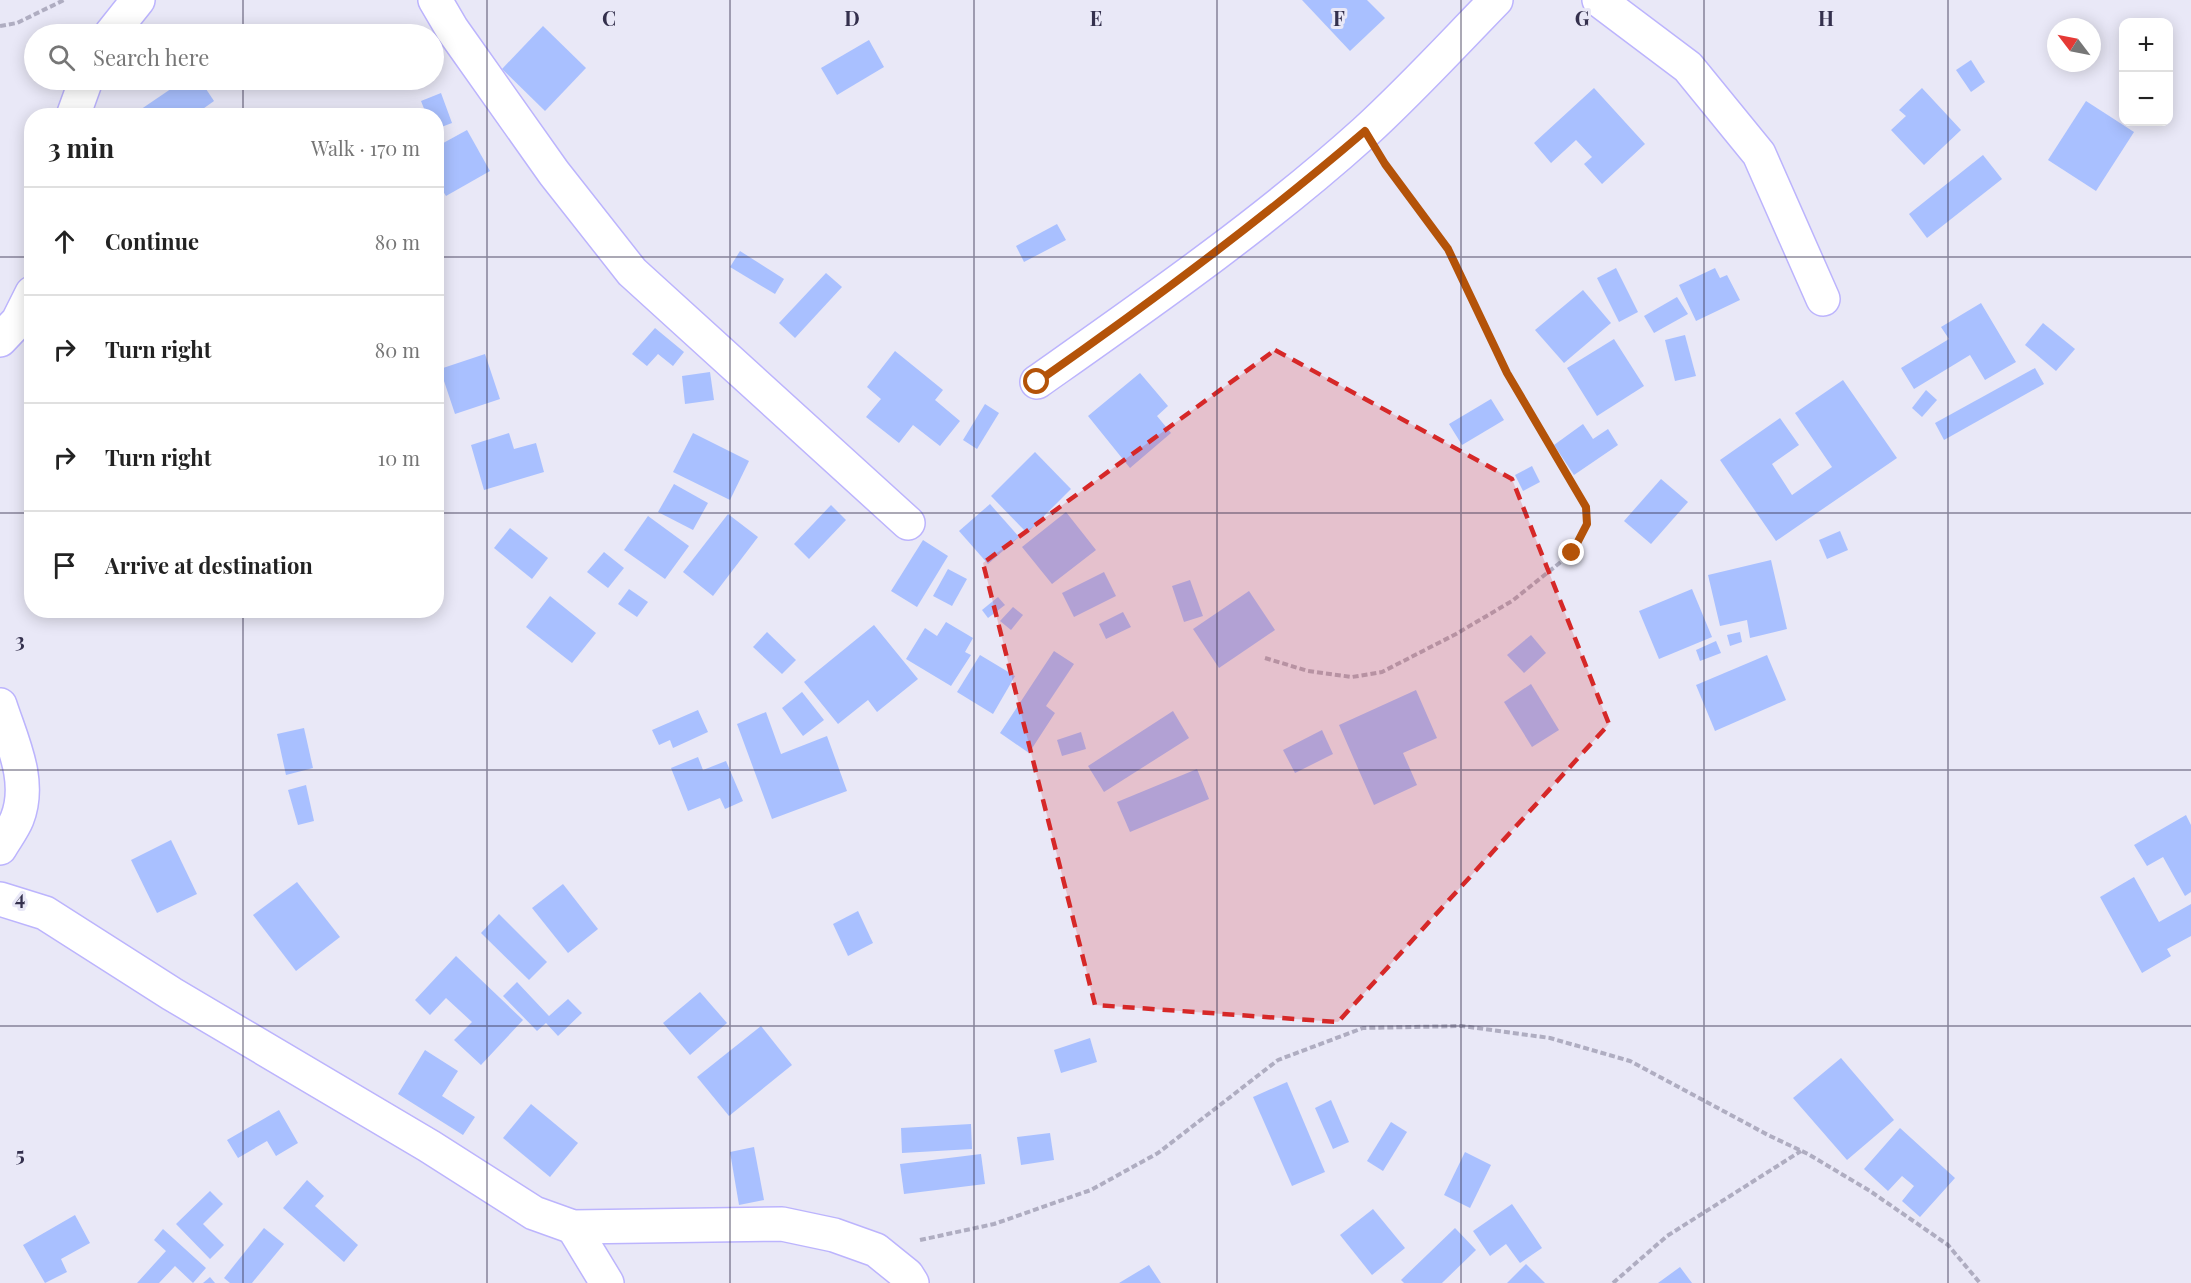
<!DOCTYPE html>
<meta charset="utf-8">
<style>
:root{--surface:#fff;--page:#f6f6f6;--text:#222;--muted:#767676;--line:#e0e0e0}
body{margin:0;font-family:"Playfair Display",serif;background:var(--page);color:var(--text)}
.controls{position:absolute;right:18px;top:18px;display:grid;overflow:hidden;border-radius:12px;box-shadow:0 3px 15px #0003}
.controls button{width:54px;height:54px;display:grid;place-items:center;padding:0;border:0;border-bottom:2px solid var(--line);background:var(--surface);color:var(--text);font:30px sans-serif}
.compass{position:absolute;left:2047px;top:18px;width:54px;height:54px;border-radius:50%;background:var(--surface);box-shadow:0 3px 15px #0003;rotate:302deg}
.stop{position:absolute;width:18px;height:18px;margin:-14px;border:4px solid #b45309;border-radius:50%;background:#fff}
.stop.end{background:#b45309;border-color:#fff;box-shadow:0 2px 6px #0008}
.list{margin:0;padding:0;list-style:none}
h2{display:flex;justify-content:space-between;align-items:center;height:78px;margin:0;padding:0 24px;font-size:26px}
h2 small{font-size:20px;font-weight:400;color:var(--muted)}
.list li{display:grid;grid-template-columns:39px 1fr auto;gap:18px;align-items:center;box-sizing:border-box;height:108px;padding:0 24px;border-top:2px solid var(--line)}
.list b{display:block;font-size:22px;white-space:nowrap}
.list em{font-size:20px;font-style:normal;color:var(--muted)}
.icon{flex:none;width:33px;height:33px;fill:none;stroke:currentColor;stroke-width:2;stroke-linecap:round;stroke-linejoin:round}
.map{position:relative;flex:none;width:2191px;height:1283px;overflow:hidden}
.search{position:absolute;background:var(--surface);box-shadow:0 3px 15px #0003;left:24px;top:24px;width:420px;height:66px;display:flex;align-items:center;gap:15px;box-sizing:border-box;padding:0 21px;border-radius:33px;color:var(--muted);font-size:22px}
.panel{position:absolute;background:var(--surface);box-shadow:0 3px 15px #0003;left:24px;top:108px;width:420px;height:510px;border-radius:24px}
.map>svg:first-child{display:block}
.building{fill:#a9c0ff}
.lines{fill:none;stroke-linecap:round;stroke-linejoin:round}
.minor-casing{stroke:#bcb4fd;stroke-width:36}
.path{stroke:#afadc1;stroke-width:4;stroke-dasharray:6 3;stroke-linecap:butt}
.minor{stroke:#fff;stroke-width:33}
.route{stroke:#b45309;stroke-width:8}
.marked{fill:#d62828;fill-opacity:0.2;stroke:#d62828;stroke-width:4.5;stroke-dasharray:12 8;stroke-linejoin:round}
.grid{fill:none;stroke:#34304d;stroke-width:1.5;stroke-opacity:0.55}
.grid-label{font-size:20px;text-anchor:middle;font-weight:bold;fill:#34304d;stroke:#e9e8f7;stroke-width:6;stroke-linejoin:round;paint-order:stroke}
</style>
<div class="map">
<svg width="2191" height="1283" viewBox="0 0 2191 1283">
<rect width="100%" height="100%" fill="#e9e8f7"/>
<g class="building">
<polygon points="1302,0 1367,0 1385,18 1350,51"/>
<polygon points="543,26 586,68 545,111 502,69"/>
<polygon points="869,40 884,67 837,95 821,68"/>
<polygon points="1971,60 1985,82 1971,92 1956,70"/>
<polygon points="184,80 200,80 214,101 193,116 131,116"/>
<polygon points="1594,88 1645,144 1602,184 1584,164 1592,157 1576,140 1551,163 1534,143"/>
<polygon points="1922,88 1961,130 1924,165 1891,130 1906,116 1899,110"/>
<polygon points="441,93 452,123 436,129 436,116 427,116 421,101"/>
<polygon points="2086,101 2134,132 2096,191 2048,160"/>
<polygon points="467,130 490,171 446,196 436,180 436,147"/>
<polygon points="1983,155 2002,179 1927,238 1909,214"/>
<polygon points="1057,224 1066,240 1024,262 1016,246"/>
<polygon points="740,251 784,279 775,294 730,267"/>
<polygon points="1616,268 1638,312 1619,322 1597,278"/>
<polygon points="1715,268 1720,278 1727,275 1740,300 1696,321 1679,285"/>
<polygon points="826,273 842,287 795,338 779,323"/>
<polygon points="1583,290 1611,323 1564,363 1535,330"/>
<polygon points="1677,297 1688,314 1654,333 1644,316"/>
<polygon points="1981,303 2016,362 1985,380 1970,355 1914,389 1901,368 1949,339 1941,327"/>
<polygon points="2043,323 2075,349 2056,371 2025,345"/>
<polygon points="655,328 684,352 673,366 658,354 647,366 632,354"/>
<polygon points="1685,335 1696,376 1675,381 1665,340"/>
<polygon points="1614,339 1644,386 1597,416 1567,368"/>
<polygon points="895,351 943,390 935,400 960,421 940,446 913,425 899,443 866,417 881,399 867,387"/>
<polygon points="485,354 500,399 455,414 440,369"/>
<polygon points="2035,368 2044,384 1944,440 1935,423"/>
<polygon points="710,372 714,400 685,404 682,376"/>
<polygon points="1140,373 1168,406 1157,416 1171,433 1130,468 1088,416"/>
<polygon points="1843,380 1897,458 1776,541 1720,460 1780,418 1799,445 1772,464 1792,495 1832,467 1795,413"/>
<polygon points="1926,390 1937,400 1922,417 1912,408"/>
<polygon points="1491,399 1504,420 1462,445 1449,424"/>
<polygon points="985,404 999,413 977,449 963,440"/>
<polygon points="1583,424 1593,439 1608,429 1618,445 1574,475 1554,445"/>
<polygon points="509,433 514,449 536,443 544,472 484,490 471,445"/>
<polygon points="693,433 749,461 730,500 673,472"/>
<polygon points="1035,452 1071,489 1027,533 991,496"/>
<polygon points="1532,466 1540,482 1523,491 1515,475"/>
<polygon points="1661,479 1688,502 1651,544 1624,521"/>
<polygon points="674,484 708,503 693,530 658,512"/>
<polygon points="990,504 1019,537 988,564 959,531"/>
<polygon points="831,505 846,520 809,559 794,544"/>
<polygon points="1066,512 1096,550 1052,584 1022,547"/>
<polygon points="728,514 758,537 713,596 683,572"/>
<polygon points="648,516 689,546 665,579 624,550"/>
<polygon points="510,528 548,558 532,579 494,548"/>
<polygon points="1840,531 1848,550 1827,559 1819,540"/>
<polygon points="923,540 948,556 917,607 891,591"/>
<polygon points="604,552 624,568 608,588 587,572"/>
<polygon points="1771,560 1787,629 1750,638 1747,620 1720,626 1708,575"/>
<polygon points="948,569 967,579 952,606 933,596"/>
<polygon points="1104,572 1116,596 1074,617 1062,593"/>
<polygon points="1190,580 1203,616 1184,622 1172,586"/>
<polygon points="629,589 648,602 637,617 618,604"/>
<polygon points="1692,589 1712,637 1659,659 1639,611"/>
<polygon points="1249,591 1275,630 1219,668 1193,629"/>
<polygon points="550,596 596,633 572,663 526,627"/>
<polygon points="998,597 1005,605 988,618 982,610"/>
<polygon points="1013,607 1023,615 1011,630 1000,621"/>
<polygon points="1123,612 1131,627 1106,639 1099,624"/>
<polygon points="946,622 973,638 965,652 971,655 951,686 906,659 925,628 937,636"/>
<polygon points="874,625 918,679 877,712 868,700 838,724 804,682"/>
<polygon points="767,632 796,660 782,674 753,647"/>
<polygon points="1740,632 1742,642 1730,646 1727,635"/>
<polygon points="1531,635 1546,653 1524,673 1507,655"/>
<polygon points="1716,641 1721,653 1700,661 1696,650"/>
<polygon points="1054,651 1074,664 1046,706 1055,713 1029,753 1000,733"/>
<polygon points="980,655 1015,676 993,714 957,692"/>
<polygon points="1767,655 1786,700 1715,731 1696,685"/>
<polygon points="1531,684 1559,730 1532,747 1504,702"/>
<polygon points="1416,690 1437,738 1403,753 1417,785 1374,805 1339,725"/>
<polygon points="802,692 824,720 803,736 782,708"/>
<polygon points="698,710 708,732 673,748 670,740 659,745 652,730"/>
<polygon points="1173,711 1189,738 1104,792 1088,766"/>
<polygon points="766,712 781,754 827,736 847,791 772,819 737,724"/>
<polygon points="304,728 313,768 286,775 277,734"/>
<polygon points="1322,730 1333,754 1295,773 1283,750"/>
<polygon points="1081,732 1086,749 1062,756 1057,740"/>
<polygon points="698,757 703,770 726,761 743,801 725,809 720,798 688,811 671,768"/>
<polygon points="1197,769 1209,799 1130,832 1117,802"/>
<polygon points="306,785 314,821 298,825 288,790"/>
<polygon points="2186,815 2191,825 2191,892 2185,896 2163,857 2147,866 2134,845"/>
<polygon points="171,840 197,894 157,913 131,860"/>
<polygon points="2134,877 2159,922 2191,904 2191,936 2167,949 2171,956 2142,973 2100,897"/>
<polygon points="297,882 340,937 296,971 253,915"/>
<polygon points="563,884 598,929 568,953 532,908"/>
<polygon points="858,911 873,943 848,956 833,924"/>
<polygon points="499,914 547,962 529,980 481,933"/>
<polygon points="456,956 523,1020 481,1065 454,1040 472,1022 446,998 430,1015 415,1000"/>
<polygon points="517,982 549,1016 568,999 582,1013 558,1036 546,1023 537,1031 503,996"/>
<polygon points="700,992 727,1023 690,1055 663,1023"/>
<polygon points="761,1026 792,1065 729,1116 697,1077"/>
<polygon points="1090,1038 1097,1062 1061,1073 1054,1050"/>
<polygon points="425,1050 458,1071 442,1096 475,1117 463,1135 398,1094"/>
<polygon points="1841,1058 1894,1120 1847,1160 1793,1098"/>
<polygon points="1287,1082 1325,1172 1292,1186 1253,1097"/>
<polygon points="1331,1100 1349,1142 1333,1149 1315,1108"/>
<polygon points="531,1104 578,1143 550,1177 503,1138"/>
<polygon points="279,1110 298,1143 276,1156 267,1141 238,1158 227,1140"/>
<polygon points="1391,1122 1407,1132 1383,1171 1367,1161"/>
<polygon points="971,1124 972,1149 902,1153 901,1128"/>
<polygon points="1900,1128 1955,1178 1920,1217 1902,1201 1914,1186 1902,1176 1888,1191 1864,1169"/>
<polygon points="1050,1133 1054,1160 1021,1165 1017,1137"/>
<polygon points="754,1147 764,1200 739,1205 730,1152"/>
<polygon points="1465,1152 1491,1165 1470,1208 1444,1195"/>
<polygon points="981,1154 985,1184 904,1194 900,1164"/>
<polygon points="307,1180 324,1196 315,1206 358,1245 344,1262 283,1208"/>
<polygon points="210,1191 223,1204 203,1224 224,1245 210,1259 176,1224"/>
<polygon points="1512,1204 1542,1248 1520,1263 1506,1244 1490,1256 1473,1231"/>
<polygon points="1373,1209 1405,1248 1372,1275 1340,1235"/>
<polygon points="75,1215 90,1243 61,1259 67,1272 45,1283 23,1245"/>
<polygon points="264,1228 284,1244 252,1283 230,1283 224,1278"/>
<polygon points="1455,1228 1476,1250 1442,1283 1404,1283 1401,1280"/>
<polygon points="163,1229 206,1268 193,1283 175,1266 159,1283 137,1283 166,1251 154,1240"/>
<polygon points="1526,1264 1545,1283 1507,1283"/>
<polygon points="1149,1265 1161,1283 1119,1283"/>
<polygon points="1680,1267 1692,1283 1658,1283"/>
<polygon points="210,1277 215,1283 203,1283"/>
</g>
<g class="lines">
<defs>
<g id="minor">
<polyline points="435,0 452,29 554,173 632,272 908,523"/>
<polyline points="1599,0 1688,67 1759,154 1823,299"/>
<polyline points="111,34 138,0"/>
<polyline points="73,116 86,80"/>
<polyline points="0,340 18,321 32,293"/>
<path d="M1037,382C1149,303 1263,224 1365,132C1411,90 1453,44 1496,0"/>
<path d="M0,705C12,742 32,781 17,819C13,829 5,839 0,848"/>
<polyline points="0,899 45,913 172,994 429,1146 534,1213 573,1227 782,1224 834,1235 876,1250 907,1275 912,1283"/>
<polyline points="573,1227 607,1283"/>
</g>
</defs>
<use href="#minor" class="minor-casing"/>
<g class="path">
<polyline points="0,26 17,23 64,0"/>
<polyline points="1265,658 1308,671 1352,677 1382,672 1456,634 1512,601 1572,553 1587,524 1586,507 1507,373 1448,249 1383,160"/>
<polyline points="920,1240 994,1224 1091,1190 1158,1153 1278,1060 1363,1028 1462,1026 1550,1038 1630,1061 1768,1135 1808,1154 1870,1191 1948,1245 1980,1283"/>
<polyline points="1613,1283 1667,1236 1801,1151"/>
</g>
<use href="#minor" class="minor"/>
</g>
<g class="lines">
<path class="route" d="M1037,382C1150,303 1260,221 1365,131L1385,164L1448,249L1507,373L1586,507L1587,524L1572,553"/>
</g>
<path class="marked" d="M1275,350L1512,479L1609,724L1338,1022L1095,1005L983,563Z"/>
<path class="grid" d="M243,0V34M487,0V1283M730,0V1283M974,0V1283M1217,0V1283M1461,0V1283M1704,0V1283M1948,0V1283M243,80V116M0,257H32M436,257H2191M0,513H32M436,513H2191M243,610V1283M0,770H2191M0,1026H2191"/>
<g class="grid-label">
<text x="609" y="26">C</text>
<text x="852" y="26">D</text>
<text x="1096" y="26">E</text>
<text x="1339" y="26">F</text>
<text x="1582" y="26">G</text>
<text x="1826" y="26">H</text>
<text x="20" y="648">3</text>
<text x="20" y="905">4</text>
<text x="20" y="1162">5</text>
</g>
</svg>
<div class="controls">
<button>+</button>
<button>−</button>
</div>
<svg class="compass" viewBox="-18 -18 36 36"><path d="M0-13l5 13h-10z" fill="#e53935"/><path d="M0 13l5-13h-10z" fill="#767676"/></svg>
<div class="stop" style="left:1037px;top:382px"></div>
<div class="stop end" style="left:1572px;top:553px"></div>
<div class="search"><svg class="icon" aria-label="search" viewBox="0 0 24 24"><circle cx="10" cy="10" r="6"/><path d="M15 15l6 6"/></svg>Search here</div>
<section class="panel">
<h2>3 min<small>Walk · 170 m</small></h2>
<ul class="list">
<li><svg class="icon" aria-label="ahead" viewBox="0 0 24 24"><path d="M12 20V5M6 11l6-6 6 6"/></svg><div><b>Continue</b></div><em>80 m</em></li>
<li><svg class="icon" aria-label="right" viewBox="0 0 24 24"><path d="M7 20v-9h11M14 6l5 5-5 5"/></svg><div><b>Turn right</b></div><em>80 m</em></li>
<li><svg class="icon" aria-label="right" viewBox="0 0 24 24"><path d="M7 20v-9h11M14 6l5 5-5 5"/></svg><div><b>Turn right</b></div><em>10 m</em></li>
<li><svg class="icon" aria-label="arrive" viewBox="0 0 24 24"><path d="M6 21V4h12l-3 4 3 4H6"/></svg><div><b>Arrive at destination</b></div></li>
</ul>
</section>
</div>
